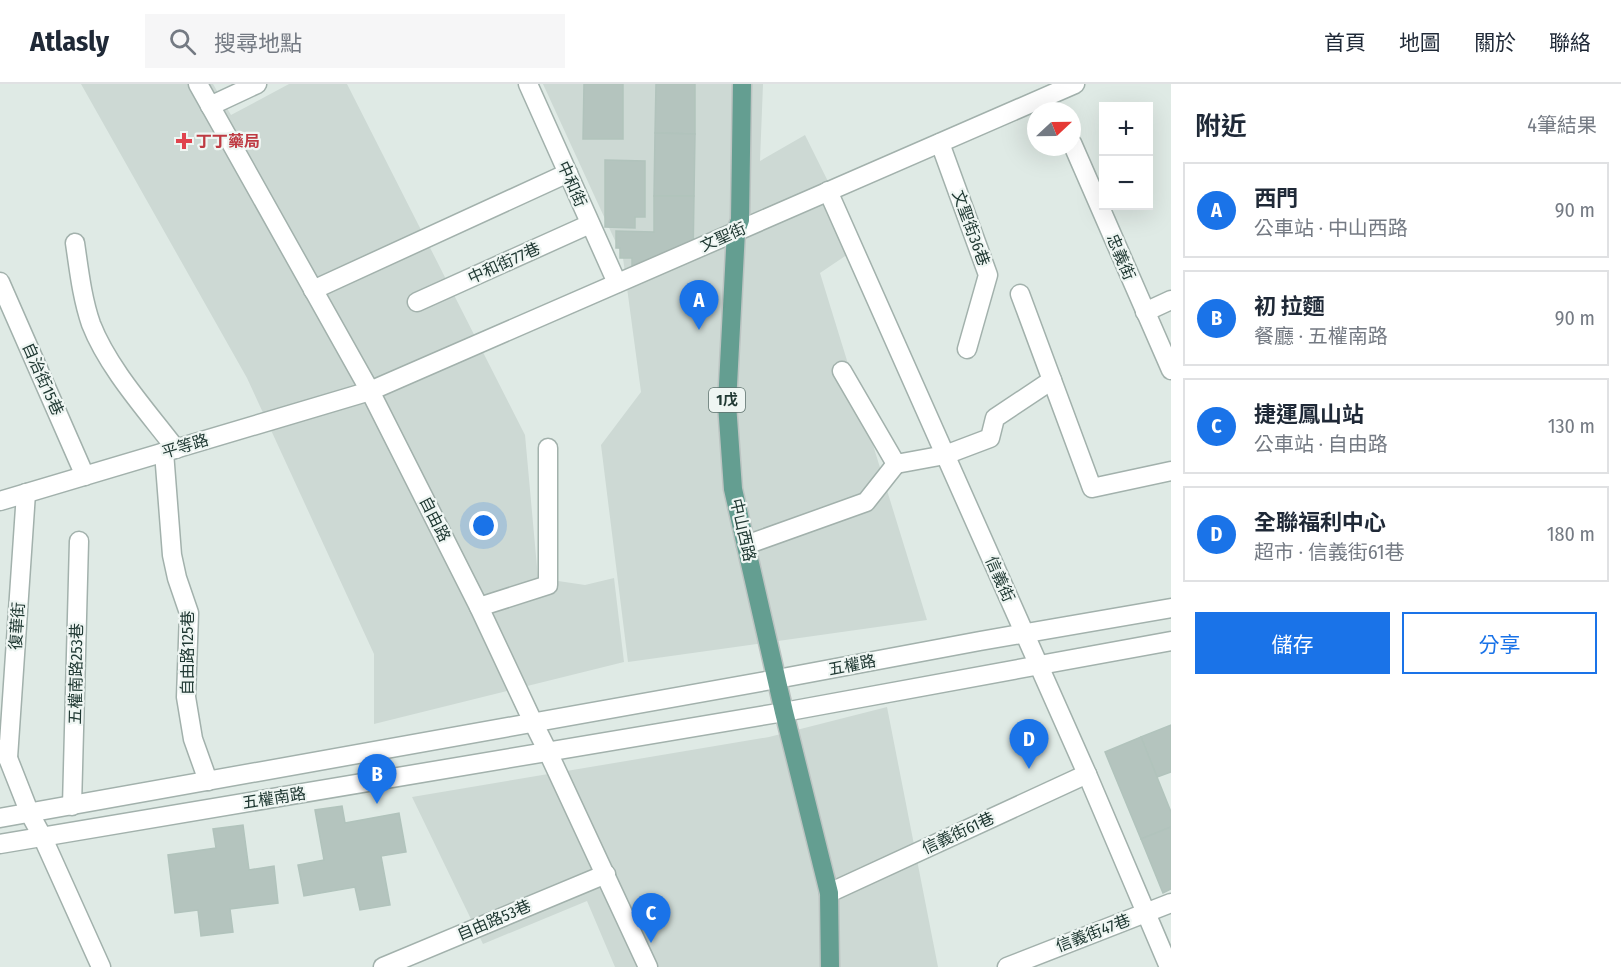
<!DOCTYPE html>
<html lang="zh-TW">
<meta charset="utf-8">
<style>
:root{--surface:#fff;--page:#f6f6f7;--text:#1f2937;--muted:#747a83;--line:#e0e1e3;--accent:#1a73e8}
body{margin:0;font-family:"Fira Sans Condensed","Noto Sans TC",sans-serif;background:var(--page);color:var(--text)}
.controls{position:absolute;right:18px;top:18px;display:grid;overflow:hidden;border-radius:0px;box-shadow:0 6px 24px #0002}
.controls button{width:54px;height:54px;display:grid;place-items:center;padding:0;border:0;border-bottom:2px solid var(--line);background:var(--surface);color:var(--text);font:30px sans-serif}
.compass{position:absolute;left:1027px;top:18px;width:54px;height:54px;border-radius:50%;background:var(--surface);box-shadow:0 6px 24px #0002;rotate:68deg}
.you{position:absolute;left:484px;top:442px;width:21px;height:21px;margin:-15px;border:4px solid #fff;border-radius:50%;background:#1a73e8;box-shadow:0 0 0 9px #1a73e833}
.badge{display:grid;place-items:center;width:39px;height:39px;border-radius:50%;background:var(--accent);color:#fff;font-size:20px;font-weight:700}
.pin{position:absolute;translate:-50% -50px;filter:drop-shadow(0 2px 3px #0008)}
.pin::after{content:'';position:absolute;top:32px;width:21px;height:18px;background:inherit;clip-path:polygon(0 0,100% 0,50% 100%)}
.list{margin:0;padding:0;list-style:none}
h2{display:flex;justify-content:space-between;align-items:center;height:78px;margin:0;padding:0 24px;font-size:26px}
h2 small{font-size:20px;font-weight:400;color:var(--muted)}
.list li{display:grid;grid-template-columns:39px 1fr auto;gap:18px;align-items:center;box-sizing:border-box;height:96px;margin:0 12px 12px;padding:0 12px;border:2px solid var(--line);border-radius:0px}
.list b{display:block;font-size:22px;white-space:nowrap}
.list p{margin:0;font-size:20px;white-space:nowrap;color:var(--muted)}
.list em{font-size:20px;font-style:normal;color:var(--muted)}
.actions{display:flex;gap:12px;padding:18px 24px}
.actions a{flex:1;padding:14px 0;border:2px solid var(--accent);border-radius:0px;text-align:center;font-size:21px;color:var(--accent)}
.actions .main{background:var(--accent);color:#fff}
.icon{flex:none;width:33px;height:33px;fill:none;stroke:currentColor;stroke-width:2;stroke-linecap:round;stroke-linejoin:round}
.map{position:relative;flex:none;width:1171px;height:883px;overflow:hidden}
header{display:flex;align-items:center;gap:36px;box-sizing:border-box;height:84px;padding:0 30px;background:var(--surface);border-bottom:2px solid var(--line)}
header strong{font-size:28px}
nav{display:flex;gap:33px;margin-inline-start:auto;font-size:21px}
.search{width:420px;height:54px;background:var(--page);display:flex;align-items:center;gap:15px;box-sizing:border-box;padding:0 21px;border-radius:0px;color:var(--muted);font-size:22px}
main{display:flex}
aside{flex:1;background:var(--surface)}
.map>svg:first-child{display:block}
.built{fill:#cdd9d4}
.building{fill:#b4c4be;stroke:#b1c3bc;stroke-width:1.5}
.lines{fill:none;stroke-linecap:round;stroke-linejoin:round}
.minor-casing{stroke:#a2b1ac;stroke-width:21}
.major-casing{stroke:#bcc4c2;stroke-width:21}
.minor{stroke:#fff;stroke-width:18}
.major{stroke:#649e91;stroke-width:18}
.health-dot{fill:#e0444e;stroke:#eff6f3;stroke-width:2}
.labels{text-anchor:middle;dominant-baseline:central;stroke-width:4.5;stroke-linejoin:round;paint-order:stroke}
.shield{fill:#eff6f3;stroke:#5e726d;stroke-width:1.5}
.shield-label{font-size:15px;font-weight:bold;fill:#203933}
.health-label{font-size:16px;font-weight:bold;fill:#be3a42;stroke:#eff6f3;text-anchor:start}
.street-label{font-size:16px;fill:#203933;stroke:#eff6f3}
</style>
<header>
<strong>Atlasly</strong>
<div class="search"><svg class="icon" aria-label="search" viewBox="0 0 24 24"><circle cx="10" cy="10" r="6"/><path d="M15 15l6 6"/></svg>搜尋地點</div>
<nav><a>首頁</a><a>地圖</a><a>關於</a><a>聯絡</a></nav>
</header>
<main>
<div class="map">
<svg width="1171" height="883" viewBox="0 0 1171 883">
<rect width="100%" height="100%" fill="#dfeae5"/>
<g class="built">
<polygon points="81,0 213,0 231,31 289,0 347,0 525,351 538,494 585,501 614,494 624,578 374,640 374,570 247,294"/>
<polygon points="543,0 763,0 760,77 805,51 860,162 820,189 927,536 628,578 601,361 641,308 623,174"/>
<polygon points="887,623 938,883 615,883 587,817 483,860 412,713 769,653"/>
</g>
<g class="building">
<polygon points="584,0 623,0 623,55 583,55"/>
<polygon points="656,0 695,0 695,50 655,49"/>
<polygon points="655,49 695,50 694,112 654,112"/>
<polygon points="605,76 645,77 645,133 635,133 635,144 605,143"/>
<polygon points="654,112 694,112 693,175 632,190 632,174 620,174 620,164 616,164 616,147 654,148"/>
<polygon points="1171,641 1171,688 1157,693 1141,653"/>
<polygon points="1141,653 1171,728 1171,743 1141,755 1105,668"/>
<polygon points="342,722 345,739 399,729 406,768 381,772 390,821 360,826 355,803 304,812 298,781 324,776 315,726"/>
<polygon points="243,741 249,786 274,782 278,819 230,825 233,848 201,852 198,826 175,829 168,771 216,764 213,745"/>
<polygon points="1171,743 1171,805 1163,809 1141,755"/>
</g>
<g class="lines">
<defs>
<g id="minor">
<polyline points="198,0 370,307 479,523 533,638 548,668 648,883"/>
<polyline points="528,0 617,199"/>
<polyline points="210,22 257,0"/>
<polyline points="940,59 988,191 967,265"/>
<polyline points="1072,59 1171,286"/>
<polyline points="828,107 1087,690 1169,883"/>
<path d="M75,159C79,186 82,214 91,240C108,284 147,327 176,365"/>
<polyline points="0,198 85,392"/>
<polyline points="313,206 568,89"/>
<polyline points="1020,210 1092,404 1171,387"/>
<polyline points="417,218 590,140"/>
<polyline points="1145,228 1171,216"/>
<polyline points="842,287 896,380 945,371 990,354 995,334 1052,296"/>
<polyline points="164,368 172,471 177,494 189,529 186,613 193,655 208,697"/>
<polyline points="0,417 370,307 1075,0"/>
<polyline points="746,461 866,418 896,380"/>
<polyline points="479,523 548,501 548,364"/>
<polyline points="4,664 30,730 42,752 101,883"/>
<polyline points="8,674 26,409"/>
<polyline points="72,722 79,457"/>
<polyline points="0,734 777,595 980,557 1171,524"/>
<polyline points="0,760 784,628 1171,557"/>
<polyline points="829,809 1087,690"/>
<polyline points="383,883 606,790"/>
<polyline points="1007,883 1171,819"/>
</g>
<polyline id="major" points="742,0 740,136 736,147 727,320 733,405 784,628 829,809 830,883"/>
</defs>
<use href="#minor" class="minor-casing"/>
<use href="#major" class="major-casing"/>
<use href="#minor" class="minor"/>
<use href="#major" class="major"/>
</g>
<path class="health-dot" d="M181 48h6v6h6v6h-6v6h-6v-6h-6v-6h6z"/>
<g class="labels">
<rect class="shield" x="709" y="304" width="36" height="24" rx="4.5"/>
<g class="shield-label">
<text x="727" y="316">1戊</text>
</g>
<g class="health-label">
<text x="196" y="57">丁丁藥局</text>
</g>
<g class="street-label">
<text transform="translate(572 100) rotate(66)">中和街</text>
<text transform="translate(971 144) rotate(70)">文聖街36巷</text>
<text transform="translate(723 153) rotate(-24)">文聖街</text>
<text transform="translate(1121 173) rotate(67)">忠義街</text>
<text transform="translate(504 179) rotate(-24)">中和街77巷</text>
<text transform="translate(43 295) rotate(66)">自治街15巷</text>
<text transform="translate(185 362) rotate(-17)">平等路</text>
<text transform="translate(435 435) rotate(63)">自由路</text>
<text transform="translate(743 446) rotate(77)">中山西路</text>
<text transform="translate(1000 495) rotate(66)">信義街</text>
<text transform="translate(17 542) rotate(-86)">復華街</text>
<text transform="translate(187 569) rotate(-90)">自由路125巷</text>
<text transform="translate(852 581) rotate(-11)">五權路</text>
<text transform="translate(76 590) rotate(-89)">五權南路253巷</text>
<text transform="translate(274 714) rotate(-9)">五權南路</text>
<text transform="translate(958 749) rotate(-25)">信義街61巷</text>
<text transform="translate(494 836) rotate(-23)">自由路53巷</text>
<text transform="translate(1093 849) rotate(-21)">信義街47巷</text>
</g>
</g>
</svg>
<div class="controls">
<button>+</button>
<button>−</button>
</div>
<svg class="compass" viewBox="-18 -18 36 36"><path d="M0-13l5 13h-10z" fill="#e53935"/><path d="M0 13l5-13h-10z" fill="#747a83"/></svg>
<div class="you"></div>
<div class="pin badge" style="left:699px;top:246px">A</div>
<div class="pin badge" style="left:377px;top:720px">B</div>
<div class="pin badge" style="left:651px;top:859px">C</div>
<div class="pin badge" style="left:1029px;top:685px">D</div>
</div>
<aside>
<h2>附近<small>4筆結果</small></h2>
<ul class="list">
<li><span class="badge">A</span><div><b>西門</b><p>公車站 · 中山西路</p></div><em>90 m</em></li>
<li><span class="badge">B</span><div><b>初 拉麵</b><p>餐廳 · 五權南路</p></div><em>90 m</em></li>
<li><span class="badge">C</span><div><b>捷運鳳山站</b><p>公車站 · 自由路</p></div><em>130 m</em></li>
<li><span class="badge">D</span><div><b>全聯福利中心</b><p>超市 · 信義街61巷</p></div><em>180 m</em></li>
</ul>
<div class="actions"><a class="main">儲存</a><a>分享</a></div>
</aside>
</main>
